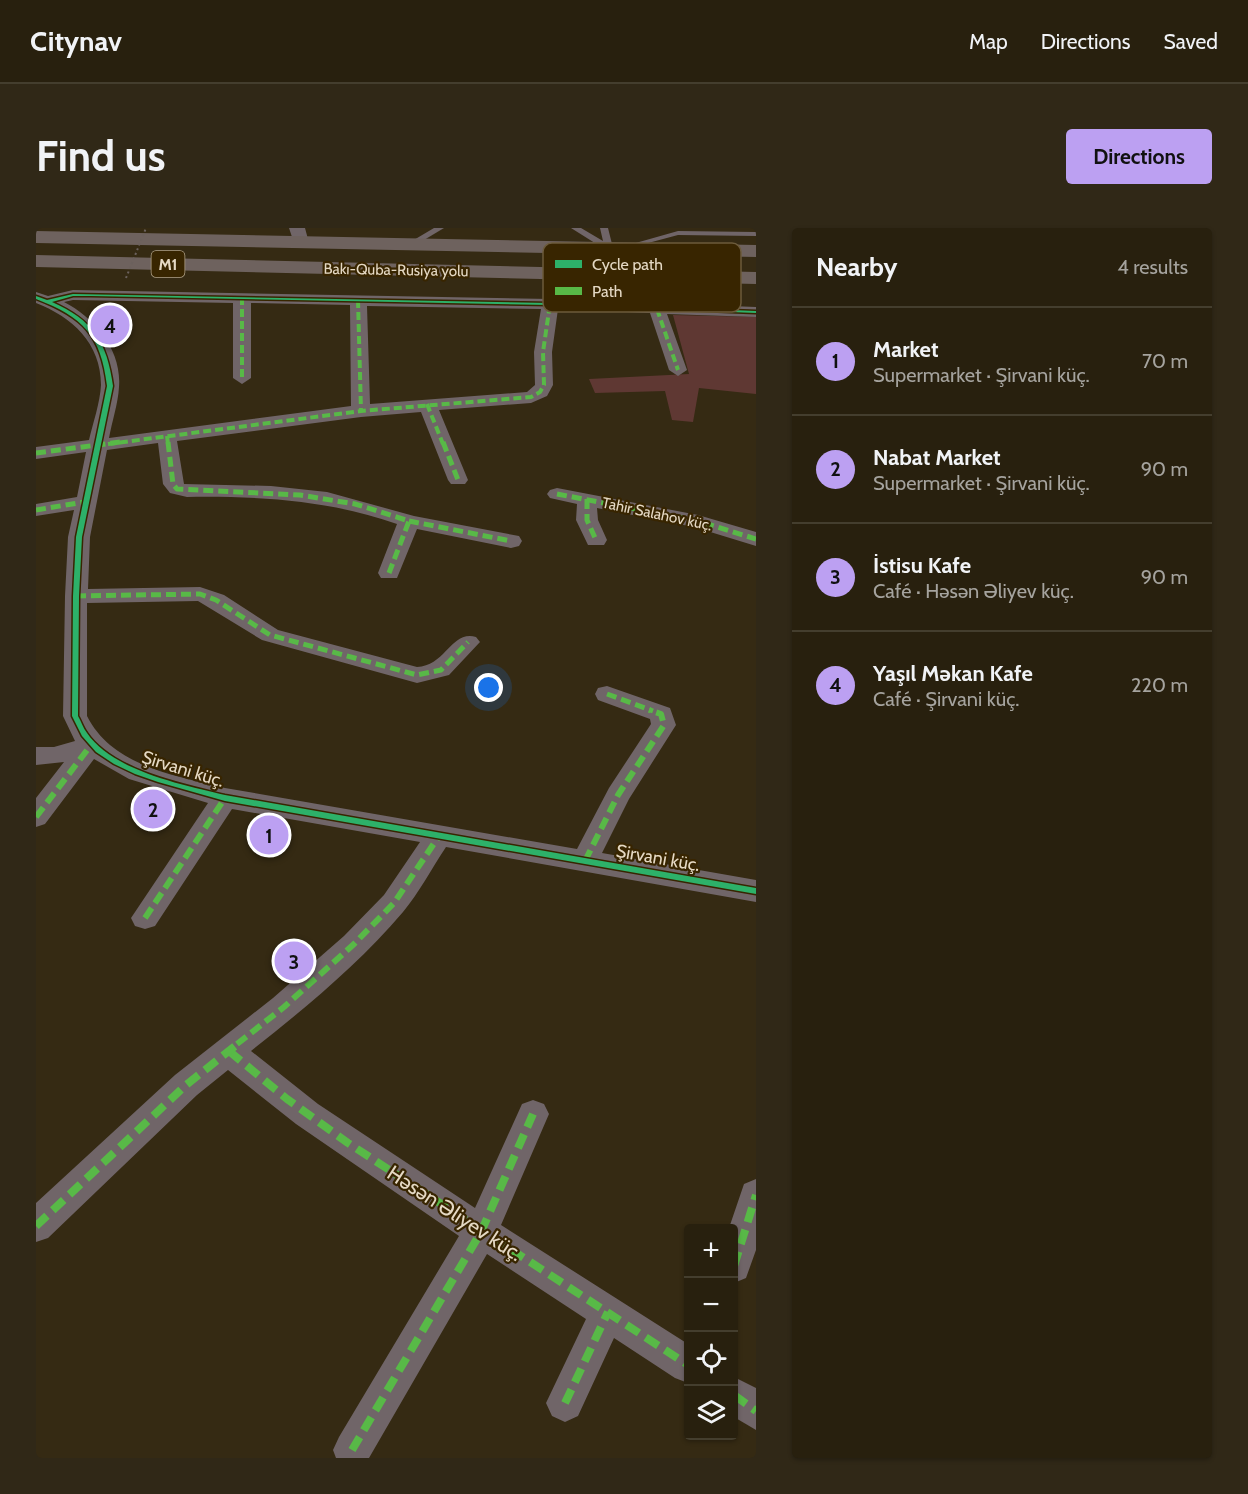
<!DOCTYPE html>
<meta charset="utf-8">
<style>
:root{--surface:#28200e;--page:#302817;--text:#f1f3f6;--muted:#a5a39e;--line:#443e2e;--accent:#bca0f2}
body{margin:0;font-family:Cabin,sans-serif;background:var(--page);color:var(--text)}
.controls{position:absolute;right:18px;bottom:18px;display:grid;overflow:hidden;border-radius:6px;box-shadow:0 2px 4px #0004}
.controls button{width:54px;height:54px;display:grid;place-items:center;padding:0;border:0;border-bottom:2px solid var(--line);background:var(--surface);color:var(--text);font:30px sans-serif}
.you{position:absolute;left:453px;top:460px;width:21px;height:21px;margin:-15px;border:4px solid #fff;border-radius:50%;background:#1a73e8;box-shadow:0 0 0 9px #1a73e833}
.badge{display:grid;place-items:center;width:39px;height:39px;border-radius:50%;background:var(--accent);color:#111;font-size:20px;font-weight:700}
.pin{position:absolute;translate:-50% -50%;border:3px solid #fff;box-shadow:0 2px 6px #0006}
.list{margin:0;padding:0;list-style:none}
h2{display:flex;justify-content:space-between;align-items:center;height:78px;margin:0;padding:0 24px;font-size:26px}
h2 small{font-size:20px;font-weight:400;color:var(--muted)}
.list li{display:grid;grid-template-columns:39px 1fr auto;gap:18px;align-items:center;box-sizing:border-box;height:108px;padding:0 24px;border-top:2px solid var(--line)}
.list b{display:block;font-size:22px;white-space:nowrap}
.list p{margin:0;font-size:20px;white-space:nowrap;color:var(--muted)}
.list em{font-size:20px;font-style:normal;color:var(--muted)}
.icon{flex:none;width:33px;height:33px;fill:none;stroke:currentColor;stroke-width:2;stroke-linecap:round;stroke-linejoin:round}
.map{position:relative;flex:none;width:720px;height:1230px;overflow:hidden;border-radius:6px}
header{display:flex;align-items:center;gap:36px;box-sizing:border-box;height:84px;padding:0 30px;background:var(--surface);border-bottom:2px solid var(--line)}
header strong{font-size:28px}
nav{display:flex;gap:33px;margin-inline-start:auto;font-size:21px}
.intro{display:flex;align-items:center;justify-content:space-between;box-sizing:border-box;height:144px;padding:0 36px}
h1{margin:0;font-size:42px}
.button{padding:15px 27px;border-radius:6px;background:var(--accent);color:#111;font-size:21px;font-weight:700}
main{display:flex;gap:36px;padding:0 36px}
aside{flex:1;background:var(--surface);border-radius:6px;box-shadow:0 2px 4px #0004}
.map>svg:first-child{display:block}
.green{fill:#5f3833}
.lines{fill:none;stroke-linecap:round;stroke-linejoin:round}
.service{fill:#706568;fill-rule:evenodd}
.minor{fill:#706568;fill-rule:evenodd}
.trunk{fill:#6e625e;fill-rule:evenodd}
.path-bridge{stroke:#6b615d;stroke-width:2;stroke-dasharray:2 3;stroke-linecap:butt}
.quiet-far3{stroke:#58b947;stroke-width:4;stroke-dasharray:8 4;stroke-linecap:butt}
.quiet-far2{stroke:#58b947;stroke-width:5;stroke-dasharray:10 5;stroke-linecap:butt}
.quiet-far1{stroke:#58b947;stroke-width:6;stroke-dasharray:12 6;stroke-linecap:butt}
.quiet{stroke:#58b947;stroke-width:8;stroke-dasharray:15 8;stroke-linecap:butt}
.cycleway-casing{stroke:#382500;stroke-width:3}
.cycleway{fill:#2db169;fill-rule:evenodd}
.labels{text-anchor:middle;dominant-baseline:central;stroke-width:4.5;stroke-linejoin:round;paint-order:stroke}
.far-street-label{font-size:15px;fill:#e5d9c4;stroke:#382500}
.shield{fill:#382500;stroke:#b1a389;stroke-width:1.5}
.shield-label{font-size:16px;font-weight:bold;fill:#e5d9c4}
.street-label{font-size:18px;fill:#e5d9c4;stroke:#382500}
.near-street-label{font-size:21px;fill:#e5d9c4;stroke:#382500}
.key{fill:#382500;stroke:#6c5b3b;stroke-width:1.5}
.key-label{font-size:16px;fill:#e5d9c4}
</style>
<header>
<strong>Citynav</strong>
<nav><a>Map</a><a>Directions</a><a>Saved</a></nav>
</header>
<div class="intro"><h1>Find us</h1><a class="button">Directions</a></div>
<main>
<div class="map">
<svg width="720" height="1230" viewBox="0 0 720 1230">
<rect width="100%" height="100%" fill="#352a13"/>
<polygon class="green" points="637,87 720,89 720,166 663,160 657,194 636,192 629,163 559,165 553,151 653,146"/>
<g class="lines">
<g class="service">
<polygon points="398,0 408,0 378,18 371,16"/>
<polygon points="535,0 545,0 567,13 564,0 572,0 577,20 570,22"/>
<polygon points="642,3 720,4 720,8 642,7 586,22 582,20"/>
</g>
<g class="minor">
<polygon points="253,0 269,0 273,15 271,18 259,18"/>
<path d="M37,62L514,71L720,79V89L631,86L651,142L642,148L633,142L614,85L522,81L516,124L517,157L511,168L495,175L403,182L432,252L429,256H415L412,252L385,184L325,189L141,213L148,256L235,258L291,264L378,288L483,308L486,313L483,318L475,320L381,301L361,350H345L342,345L361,296C293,272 223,268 151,269L134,265L127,256L122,215L71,222L54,309L52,361L164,359L188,367L242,402L381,439C410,438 415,402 440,409L444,414L413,447L381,455L226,412L162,373L51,375V488C76,538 140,548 189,560L541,621L573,560L615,496L614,491L562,472L559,466L562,460L571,458L634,480L640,497L593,571L566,625L720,652V674L410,619C396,640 383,665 367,684C323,736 268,781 215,823L282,876L439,980L486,876L497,872L508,876L513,886L465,997L652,1116V1155L639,1150L578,1110L542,1188L529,1194L516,1188L510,1175L550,1091L451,1026L333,1230H300L297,1222L303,1209L423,1008L260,896L192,842L161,867L12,1010L0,1014V975L139,847L237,770L308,708L348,667L384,614L196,581L119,698L109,701L99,698L95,690L172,575L93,551L58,531L9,596L0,599V570L28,534L0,537V519H18L39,513L27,488L29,368L32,309L38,282L0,288V276L41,269L50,224L0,231V219L53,212C57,195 64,175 65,157C65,115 36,89 0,75V64L12,68ZM37,72L197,75V150L206,156L215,150V75L314,77L315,178L73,210C76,193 82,176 83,159C86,122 59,90 28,74ZM331,78L505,81L498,124L499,157L491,164L334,176Z"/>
<polygon points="521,260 662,287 720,304 720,318 658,299 561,280 562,292 571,312 568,317 552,317 540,292 541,276 514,270 511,266 514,262"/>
<polygon points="720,951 720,1022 710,1050 698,1055 698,1000 693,1000 708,956"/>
<polygon points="698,1149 720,1160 720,1202 698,1189"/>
</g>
<g class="trunk">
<polygon points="0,3 720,17 720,29 0,15"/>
<polygon points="0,27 720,44 720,56 0,39"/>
</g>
<polyline class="path-bridge" points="90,50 110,0"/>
<g class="quiet-far3">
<polyline points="206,69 206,150"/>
<polyline points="322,72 325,183"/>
<polyline points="621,81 642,142"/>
<polyline points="391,176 407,216"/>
<polyline points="131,208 132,216"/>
<polyline points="72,216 325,183 495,169 504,164 508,157 507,124 514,76"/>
</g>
<g class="quiet-far2">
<polyline points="132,214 137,256 141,261 264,267 319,276 373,293 353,345"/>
<polyline points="407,214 422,252"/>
<polyline points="0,225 84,214"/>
<polyline points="521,266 662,293 720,311"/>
<polyline points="551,271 551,292 560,312"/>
<polyline points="0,282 48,274"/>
<polyline points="373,293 475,313"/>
<polyline points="40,368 164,366 180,372 234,407 381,447 405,442 432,414"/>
<polyline points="571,466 617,483"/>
</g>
<g class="quiet-far1">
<polyline points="0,589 55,517"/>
<polyline points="549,633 582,567 628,497 625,486 613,482"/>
<polyline points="109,690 189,570"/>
<polyline points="201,816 248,779 318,716 358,675 403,608"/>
</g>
<g class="quiet">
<polyline points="193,823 251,871 312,915 652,1137"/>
<polyline points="0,998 150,857 203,815"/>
<polyline points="698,1038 720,967"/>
<polyline points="698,1167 720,1183"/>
<polyline points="529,1175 572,1084"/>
<polyline points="316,1222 445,1004 497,886"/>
</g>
<defs>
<path id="cycleway" d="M37,66L514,75L720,83V85L514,77L55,68H37L16,74C57,92 71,114 77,158L46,309L43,368L42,488C45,493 47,500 51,505C77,543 147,557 189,567L720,660V666L189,573L122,554L99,546L78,536L60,524L46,508L36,488L37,368L40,309L71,158C65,107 47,89 0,71V68L11,72Z"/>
</defs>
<use href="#cycleway" class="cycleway-casing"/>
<use href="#cycleway" class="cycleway"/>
</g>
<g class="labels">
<g class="far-street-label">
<text transform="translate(360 42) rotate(1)">Bakı-Quba-Rusiya yolu</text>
<text transform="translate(621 286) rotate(12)">Tahir Salahov küç.</text>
</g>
<rect class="shield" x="115.5" y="23" width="33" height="26" rx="4.5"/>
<g class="shield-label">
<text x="132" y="36">M1</text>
</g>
<g class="street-label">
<text transform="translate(147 541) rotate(17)">Şirvani küç.</text>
<text transform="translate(622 630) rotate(10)">Şirvani küç.</text>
</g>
<g class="near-street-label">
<text transform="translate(419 985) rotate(33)">Həsən Əliyev küç.</text>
</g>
</g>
<rect x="507" y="15" width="198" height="69" rx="9" class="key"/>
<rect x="519" y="32" width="27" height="8" fill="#2db169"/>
<rect x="519" y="59" width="27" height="8" fill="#58b947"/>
<g class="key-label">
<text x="556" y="42">Cycle path</text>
<text x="556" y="69">Path</text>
</g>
</svg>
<div class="controls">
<button>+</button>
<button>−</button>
<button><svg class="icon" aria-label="locate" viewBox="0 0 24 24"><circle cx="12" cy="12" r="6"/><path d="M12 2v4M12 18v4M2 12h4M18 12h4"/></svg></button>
<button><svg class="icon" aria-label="layers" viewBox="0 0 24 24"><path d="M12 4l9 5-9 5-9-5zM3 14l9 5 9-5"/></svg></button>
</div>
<div class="you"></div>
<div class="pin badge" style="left:233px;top:607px">1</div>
<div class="pin badge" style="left:117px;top:581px">2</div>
<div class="pin badge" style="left:258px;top:733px">3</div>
<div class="pin badge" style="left:74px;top:97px">4</div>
</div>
<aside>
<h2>Nearby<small>4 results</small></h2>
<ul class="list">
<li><span class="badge">1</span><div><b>Market</b><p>Supermarket · Şirvani küç.</p></div><em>70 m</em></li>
<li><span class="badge">2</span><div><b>Nabat Market</b><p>Supermarket · Şirvani küç.</p></div><em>90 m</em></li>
<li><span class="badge">3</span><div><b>İstisu Kafe</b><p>Café · Həsən Əliyev küç.</p></div><em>90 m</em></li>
<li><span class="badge">4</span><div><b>Yaşıl Məkan Kafe</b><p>Café · Şirvani küç.</p></div><em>220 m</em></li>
</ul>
</aside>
</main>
